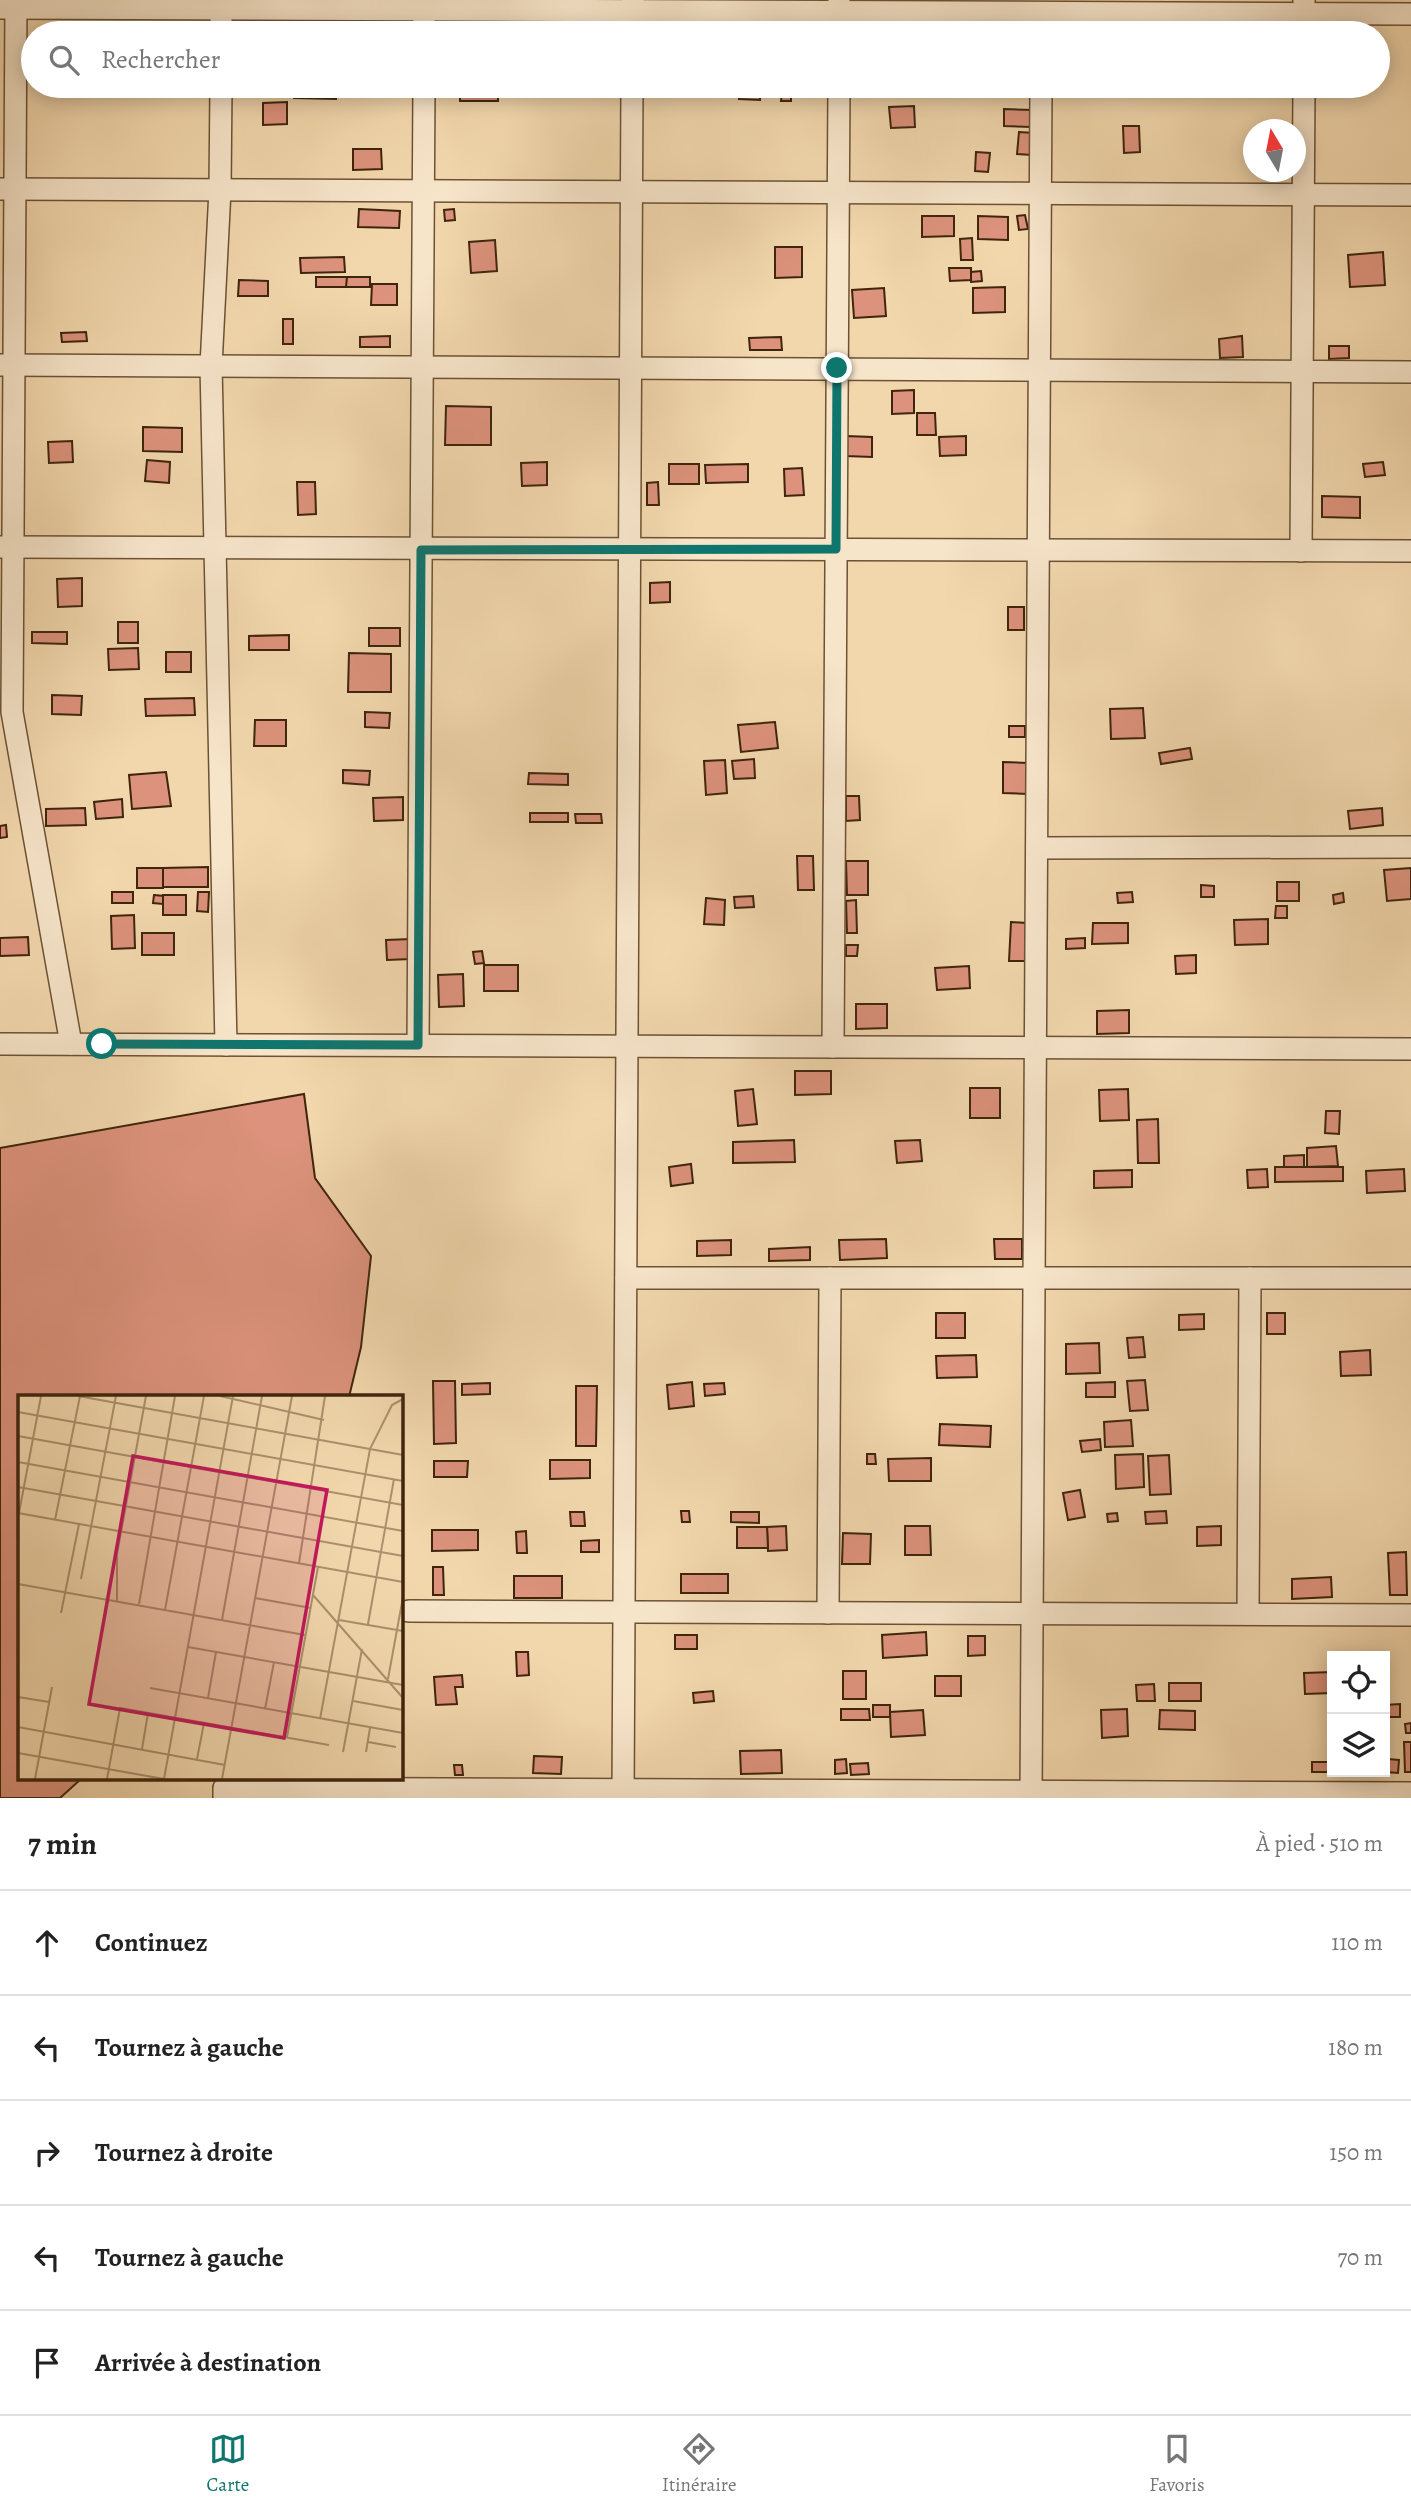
<!DOCTYPE html>
<html lang="fr">
<meta charset="utf-8">
<style>
:root{--surface:#fff;--page:#f6f6f6;--text:#222;--muted:#767676;--line:#e0e0e0;--accent:#0f766e}
body{margin:0;font-family:Alegreya,serif;background:var(--page);color:var(--text)}
.controls{position:absolute;right:21px;bottom:21px;display:grid;overflow:hidden;border-radius:0px;box-shadow:0 4px 18px #0003}
.controls button{width:63px;height:63px;display:grid;place-items:center;padding:0;border:0;border-bottom:2px solid var(--line);background:var(--surface);color:var(--text);font:35px sans-serif}
.compass{position:absolute;left:1243px;top:119px;width:63px;height:63px;border-radius:50%;background:var(--surface);box-shadow:0 4px 18px #0003;rotate:350deg}
.stop{position:absolute;width:21px;height:21px;margin:-16px;border:5px solid #0f766e;border-radius:50%;background:#fff}
.stop.end{background:#0f766e;border-color:#fff;box-shadow:0 2px 7px #0008}
.list{margin:0;padding:0;list-style:none}
h2{display:flex;justify-content:space-between;align-items:center;height:91px;margin:0;padding:0 28px;font-size:30px}
h2 small{font-size:23px;font-weight:400;color:var(--muted)}
.list li{display:grid;grid-template-columns:46px 1fr auto;gap:21px;align-items:center;box-sizing:border-box;height:105px;padding:0 28px;border-top:2px solid var(--line)}
.list b{display:block;font-size:26px;white-space:nowrap}
.list em{font-size:23px;font-style:normal;color:var(--muted)}
.icon{flex:none;width:38px;height:38px;fill:none;stroke:currentColor;stroke-width:2;stroke-linecap:round;stroke-linejoin:round}
.map{position:relative;flex:none;width:1411px;height:1798px;overflow:hidden}
.search{position:absolute;background:var(--surface);box-shadow:0 4px 18px #0003;left:21px;right:21px;top:21px;height:77px;display:flex;align-items:center;gap:18px;box-sizing:border-box;padding:0 24px;border-radius:38px;color:var(--muted);font-size:26px}
.sheet{height:616px;background:var(--surface)}
nav{display:flex;justify-content:space-around;align-items:center;box-sizing:border-box;height:98px;border-top:2px solid var(--line);background:var(--surface);font-size:19px;color:var(--muted)}
nav a{display:grid;justify-items:center;gap:4px}
nav .on{color:var(--accent)}
.map>svg:first-child{display:block}
.building{fill:#dc927c;stroke:#3f250c;stroke-width:2}
.lines{fill:none;stroke-linecap:round;stroke-linejoin:round}
.minor-casing{stroke:#6c5234;stroke-width:24}
.minor{stroke:#f7e5ca;stroke-width:21}
.route{stroke:#0f766e;stroke-width:9}
.inset-road{fill:none;stroke:#aa906d;stroke-width:2}
.view{fill:#c2185b;fill-opacity:0.15;stroke:#c2185b;stroke-width:3.5}
.inset-edge{fill:none;stroke:#3f250c;stroke-width:3.5}
</style>
<div class="map">
<svg width="1411" height="1798" viewBox="0 0 1411 1798">
<rect width="100%" height="100%" fill="#f2d7ad"/>
<filter id="stains"><feTurbulence type="fractalNoise" baseFrequency=".00286" numOctaves="4"/><feColorMatrix values="0 0 0 0 .2 0 0 0 0 .09 0 0 0 0 .02 0 0 0 .5 -.17"/></filter>
<radialGradient id="worn" r=".72"><stop offset=".6" stop-color="#630" stop-opacity="0"/><stop offset="1" stop-color="#630" stop-opacity=".3"/></radialGradient>
<g class="building">
<polygon points="111,26 143,27 143,33 111,33"/>
<polygon points="174,27 197,27 198,33 174,33"/>
<polygon points="349,29 349,33 331,33 331,30"/>
<polygon points="294,86 336,86 336,99 294,98"/>
<polygon points="945,86 975,86 948,94"/>
<polygon points="460,89 498,90 498,101 460,101"/>
<polygon points="740,90 760,91 760,100 739,99"/>
<polygon points="782,90 791,91 791,101 781,101"/>
<polygon points="287,102 287,124 263,125 263,103"/>
<polygon points="914,106 915,127 891,128 889,107"/>
<polygon points="1004,109 1032,110 1031,127 1004,126"/>
<polygon points="1123,126 1139,126 1140,152 1124,153"/>
<polygon points="1019,132 1034,133 1032,155 1017,154"/>
<polygon points="353,149 381,149 382,169 353,170"/>
<polygon points="976,152 990,153 988,172 975,171"/>
<polygon points="359,209 400,211 399,228 358,227"/>
<polygon points="454,209 455,220 445,221 444,210"/>
<polygon points="1025,215 1028,229 1019,230 1017,216"/>
<polygon points="922,216 954,216 954,236 922,237"/>
<polygon points="978,216 1008,217 1008,240 978,239"/>
<polygon points="972,238 973,260 961,260 960,239"/>
<polygon points="495,240 497,271 471,273 469,242"/>
<polygon points="775,247 802,247 802,277 775,278"/>
<polygon points="1383,252 1385,285 1350,287 1348,255"/>
<polygon points="344,257 345,272 301,273 300,258"/>
<polygon points="949,268 971,268 971,280 950,281"/>
<polygon points="981,271 982,281 971,282 971,272"/>
<rect x="316" y="277" width="31" height="10"/>
<polygon points="347,277 370,277 370,287 346,287"/>
<polygon points="239,280 268,281 268,296 238,296"/>
<polygon points="372,284 397,284 397,305 371,305"/>
<polygon points="1005,287 1005,312 973,313 973,288"/>
<polygon points="884,288 886,316 854,318 852,290"/>
<rect x="283" y="319" width="10" height="25"/>
<polygon points="86,332 87,341 62,342 61,333"/>
<polygon points="390,336 390,347 360,347 360,337"/>
<polygon points="1242,336 1243,357 1220,358 1219,339"/>
<polygon points="781,337 782,350 750,350 749,338"/>
<polygon points="1329,346 1349,346 1349,358 1329,359"/>
<polygon points="914,390 914,413 892,414 892,391"/>
<polygon points="446,406 491,407 491,445 445,445"/>
<polygon points="917,413 935,413 936,435 917,435"/>
<polygon points="143,427 182,428 182,452 143,451"/>
<polygon points="846,436 872,437 872,457 846,456"/>
<polygon points="966,436 966,455 940,456 939,437"/>
<polygon points="72,441 73,462 49,463 48,442"/>
<polygon points="147,460 170,462 169,483 145,481"/>
<polygon points="547,462 547,485 522,486 521,463"/>
<polygon points="1383,462 1385,475 1365,477 1363,464"/>
<rect x="669" y="464" width="30" height="20"/>
<polygon points="748,464 748,482 706,483 705,465"/>
<polygon points="802,468 804,495 785,496 784,469"/>
<polygon points="297,482 315,482 316,514 298,515"/>
<polygon points="658,482 659,505 647,505 647,483"/>
<polygon points="1322,496 1360,497 1360,518 1322,517"/>
<polygon points="82,578 82,606 58,607 57,579"/>
<polygon points="670,582 670,602 650,603 650,583"/>
<rect x="1008" y="607" width="16" height="23"/>
<rect x="118" y="622" width="20" height="21"/>
<rect x="369" y="628" width="31" height="18"/>
<polygon points="32,632 67,632 67,644 32,643"/>
<polygon points="289,635 289,650 249,650 249,636"/>
<polygon points="138,648 139,669 109,670 108,649"/>
<rect x="166" y="652" width="25" height="20"/>
<polygon points="349,653 391,654 391,692 348,692"/>
<polygon points="52,695 82,696 81,715 52,714"/>
<polygon points="194,698 195,715 146,716 145,699"/>
<polygon points="1143,708 1145,738 1111,739 1110,709"/>
<polygon points="365,712 390,713 389,728 365,727"/>
<polygon points="255,720 286,720 286,746 254,746"/>
<polygon points="775,722 778,748 741,752 738,725"/>
<rect x="1009" y="726" width="16" height="11"/>
<polygon points="1190,748 1192,759 1161,764 1159,753"/>
<polygon points="754,759 755,778 734,779 732,761"/>
<polygon points="725,760 727,793 706,795 704,761"/>
<polygon points="1003,762 1028,763 1028,794 1003,793"/>
<polygon points="343,770 370,771 369,785 343,783"/>
<polygon points="166,772 171,806 132,809 129,775"/>
<polygon points="529,773 568,774 568,785 528,784"/>
<polygon points="846,796 859,796 860,820 846,821"/>
<polygon points="403,797 403,820 374,821 373,798"/>
<polygon points="122,799 123,817 96,819 94,802"/>
<polygon points="85,808 86,825 46,826 46,809"/>
<polygon points="1382,808 1383,825 1350,829 1348,811"/>
<rect x="530" y="813" width="38" height="9"/>
<polygon points="575,814 601,814 602,823 576,823"/>
<polygon points="6,825 7,837 0,838 0,826"/>
<polygon points="797,856 813,856 814,890 798,890"/>
<polygon points="846,861 868,861 868,895 847,895"/>
<polygon points="208,867 208,887 163,887 163,868"/>
<rect x="137" y="868" width="26" height="20"/>
<polygon points="1411,868 1411,899 1387,901 1384,870"/>
<rect x="1277" y="882" width="22" height="19"/>
<polygon points="1201,885 1214,886 1214,897 1201,897"/>
<rect x="112" y="892" width="21" height="11"/>
<polygon points="198,892 209,892 208,912 197,911"/>
<polygon points="1132,892 1133,902 1118,903 1117,893"/>
<polygon points="1343,893 1344,902 1334,904 1333,895"/>
<polygon points="154,895 164,896 163,904 153,903"/>
<rect x="163" y="895" width="23" height="20"/>
<polygon points="753,896 754,907 735,908 734,897"/>
<polygon points="706,898 725,900 724,925 704,924"/>
<polygon points="856,900 857,933 847,933 846,901"/>
<polygon points="1276,906 1287,906 1287,918 1275,918"/>
<polygon points="134,915 135,948 112,949 111,916"/>
<polygon points="1268,919 1268,944 1235,945 1234,920"/>
<polygon points="1011,922 1026,923 1025,961 1009,961"/>
<polygon points="1093,923 1128,923 1128,943 1092,944"/>
<rect x="142" y="933" width="32" height="22"/>
<polygon points="28,937 29,955 0,956 0,938"/>
<polygon points="1085,938 1085,948 1066,949 1066,939"/>
<polygon points="411,939 411,959 387,960 386,940"/>
<polygon points="846,945 858,945 857,956 846,956"/>
<polygon points="482,951 484,963 475,964 473,952"/>
<polygon points="1196,955 1196,973 1176,974 1175,956"/>
<rect x="484" y="965" width="34" height="26"/>
<polygon points="969,966 970,988 937,990 935,968"/>
<polygon points="463,974 464,1006 439,1007 438,975"/>
<polygon points="856,1004 887,1004 887,1028 856,1029"/>
<polygon points="1129,1010 1129,1033 1097,1034 1097,1011"/>
<polygon points="795,1071 831,1071 831,1094 795,1095"/>
<rect x="970" y="1088" width="30" height="30"/>
<polygon points="753,1089 757,1124 738,1126 735,1091"/>
<polygon points="1128,1089 1129,1120 1100,1121 1099,1090"/>
<polygon points="304,1094 315,1178 371,1256 361,1347 349,1397 19,1397 19,1779 81,1779 60,1798 0,1798 0,1148"/>
<polygon points="1326,1111 1340,1111 1339,1134 1325,1133"/>
<polygon points="1158,1119 1159,1163 1138,1163 1137,1120"/>
<polygon points="794,1140 795,1162 733,1163 733,1142"/>
<polygon points="920,1140 922,1161 897,1163 895,1141"/>
<polygon points="1336,1146 1338,1166 1307,1167 1307,1148"/>
<polygon points="1304,1155 1304,1167 1284,1168 1284,1156"/>
<polygon points="691,1164 693,1183 671,1186 669,1167"/>
<polygon points="1275,1167 1343,1167 1343,1181 1275,1182"/>
<polygon points="1267,1169 1268,1187 1248,1188 1247,1170"/>
<polygon points="1404,1169 1405,1191 1367,1193 1366,1171"/>
<polygon points="1132,1170 1132,1187 1094,1188 1094,1171"/>
<polygon points="886,1239 887,1258 840,1260 839,1240"/>
<polygon points="994,1239 1022,1239 1022,1259 995,1259"/>
<polygon points="731,1240 731,1255 697,1256 697,1241"/>
<polygon points="810,1247 810,1260 769,1261 769,1249"/>
<rect x="936" y="1313" width="29" height="25"/>
<rect x="1267" y="1313" width="18" height="21"/>
<polygon points="1204,1314 1204,1329 1179,1330 1179,1315"/>
<polygon points="1143,1337 1145,1357 1129,1358 1127,1338"/>
<polygon points="1099,1343 1100,1373 1066,1374 1066,1344"/>
<polygon points="1370,1350 1371,1375 1341,1376 1340,1352"/>
<polygon points="976,1355 977,1377 937,1378 936,1356"/>
<polygon points="1145,1380 1148,1410 1130,1411 1127,1381"/>
<polygon points="433,1381 455,1381 456,1443 434,1444"/>
<polygon points="692,1382 694,1406 669,1409 667,1385"/>
<polygon points="1115,1382 1115,1397 1086,1397 1086,1383"/>
<polygon points="490,1383 490,1394 462,1395 462,1384"/>
<polygon points="724,1383 725,1394 705,1396 704,1384"/>
<polygon points="576,1386 597,1386 596,1446 576,1446"/>
<polygon points="1131,1420 1133,1446 1105,1447 1104,1422"/>
<polygon points="940,1424 991,1426 990,1447 939,1445"/>
<polygon points="1100,1439 1101,1450 1082,1452 1080,1441"/>
<polygon points="867,1454 875,1454 876,1464 867,1464"/>
<polygon points="1143,1454 1144,1487 1116,1489 1115,1455"/>
<polygon points="1169,1455 1171,1494 1150,1495 1148,1456"/>
<polygon points="931,1458 931,1481 889,1481 888,1459"/>
<polygon points="550,1460 590,1460 590,1478 550,1479"/>
<polygon points="434,1461 468,1461 467,1477 434,1477"/>
<polygon points="1080,1490 1085,1517 1068,1520 1063,1493"/>
<polygon points="681,1511 689,1511 690,1522 682,1522"/>
<polygon points="1166,1511 1167,1523 1146,1524 1145,1512"/>
<polygon points="570,1512 584,1512 585,1526 571,1526"/>
<polygon points="731,1512 759,1512 759,1523 731,1522"/>
<polygon points="1117,1513 1118,1521 1108,1522 1107,1514"/>
<polygon points="786,1526 787,1550 768,1551 767,1527"/>
<polygon points="905,1526 930,1526 931,1555 905,1555"/>
<polygon points="1221,1526 1221,1545 1197,1546 1197,1527"/>
<polygon points="737,1527 767,1527 768,1548 737,1548"/>
<polygon points="432,1530 478,1530 478,1550 432,1551"/>
<polygon points="526,1531 527,1553 517,1553 516,1532"/>
<polygon points="843,1533 871,1534 870,1564 842,1564"/>
<polygon points="599,1540 599,1552 581,1552 581,1541"/>
<polygon points="1406,1552 1407,1595 1390,1595 1388,1553"/>
<polygon points="433,1567 443,1567 444,1595 433,1595"/>
<rect x="681" y="1574" width="47" height="19"/>
<rect x="514" y="1576" width="48" height="22"/>
<polygon points="1331,1577 1332,1597 1292,1599 1292,1579"/>
<polygon points="926,1632 927,1655 883,1658 882,1635"/>
<rect x="675" y="1635" width="22" height="14"/>
<polygon points="968,1636 985,1636 985,1655 968,1656"/>
<polygon points="516,1652 528,1652 529,1675 517,1676"/>
<rect x="843" y="1671" width="23" height="28"/>
<polygon points="1332,1672 1332,1693 1305,1694 1304,1673"/>
<polygon points="462,1675 463,1687 455,1687 457,1704 436,1705 434,1677"/>
<rect x="935" y="1676" width="26" height="20"/>
<rect x="1169" y="1683" width="32" height="18"/>
<polygon points="1154,1684 1155,1701 1137,1701 1136,1685"/>
<polygon points="713,1691 714,1701 694,1703 693,1693"/>
<polygon points="1400,1704 1400,1717 1385,1717 1385,1705"/>
<rect x="873" y="1705" width="17" height="12"/>
<polygon points="841,1709 869,1709 870,1720 841,1720"/>
<polygon points="1127,1709 1128,1736 1102,1738 1101,1710"/>
<polygon points="923,1710 925,1735 891,1737 890,1712"/>
<polygon points="1160,1710 1195,1711 1195,1730 1159,1729"/>
<polygon points="1411,1723 1411,1733 1406,1733 1405,1724"/>
<polygon points="1404,1742 1411,1742 1411,1772 1405,1772"/>
<polygon points="781,1750 782,1773 741,1774 740,1751"/>
<polygon points="534,1756 562,1757 561,1774 533,1773"/>
<polygon points="846,1759 847,1773 835,1774 835,1760"/>
<polygon points="1388,1759 1399,1760 1398,1773 1386,1772"/>
<polygon points="1312,1762 1332,1762 1332,1772 1341,1772 1312,1772"/>
<polygon points="868,1763 869,1774 851,1775 850,1764"/>
<polygon points="454,1765 462,1765 463,1775 455,1775"/>
</g>
<g class="lines">
<defs>
<g id="minor">
<polyline points="16,0 12,712 71,1044"/>
<polyline points="0,8 1411,14"/>
<polyline points="221,33 221,0"/>
<polyline points="424,33 424,0"/>
<polyline points="633,33 633,0"/>
<polyline points="839,33 839,0"/>
<polyline points="1304,33 1304,0"/>
<polyline points="221,86 220,190 211,366 226,1045"/>
<polyline points="0,189 1411,195"/>
<polyline points="0,365 1411,372"/>
<polyline points="0,547 1411,551"/>
<polyline points="1301,551 1304,86"/>
<polyline points="1037,848 1411,847"/>
<polyline points="0,1044 1411,1049"/>
<polyline points="418,1045 424,86"/>
<polyline points="833,1047 839,86"/>
<polyline points="626,1278 1411,1278"/>
<polyline points="409,1611 1411,1615"/>
<polyline points="828,1613 830,1278"/>
<polyline points="1248,1614 1250,1278"/>
<polyline points="224,1798 224,1788 1411,1793"/>
<polyline points="623,1798 632,86"/>
<polyline points="1031,1798 1041,86"/>
</g>
</defs>
<use href="#minor" class="minor-casing"/>
<use href="#minor" class="minor"/>
</g>
<g class="lines">
<polyline class="route" points="102,1044 418,1045 421,550 836,549 837,368"/>
</g>
<g transform="translate(18 1395)">
<rect width="385" height="385" fill="#f2d7ad"/>
<path class="inset-road" d="M60,1L385,60M202,1L306,25M0,17L385,86M0,41L385,110M0,67L385,136M0,92L385,161M0,118L385,187M1,118L23,1M37,125L62,1M281,168L307,1M63,184L98,1M0,189L287,240M295,200L385,303M237,203L293,213M99,206V159L128,1M121,209L157,1M147,215L186,1M43,218L61,129M204,225L244,1M321,225L385,236M350,229L376,84M170,252L385,290M370,284L385,202M132,293L385,338M0,302L31,307M190,303L198,257M335,306L385,315M247,314L256,267M302,324L352,54L374,10L385,4M0,332L207,370M269,342L300,172M350,347L378,352M124,354L130,318M325,357L344,254M348,357L352,333M0,358L146,384M179,364L186,328M17,384L34,292M89,384L102,313L311,350M146,384L215,1M204,384L274,1"/>
<path class="view" d="M115,61L309,95L266,343L71,309Z"/>
<rect width="385" height="385" class="inset-edge"/>
</g>
<rect width="100%" height="100%" filter="url(#stains)"/>
<rect width="100%" height="100%" fill="url(#worn)"/>
</svg>
<div class="controls">
<button><svg class="icon" aria-label="locate" viewBox="0 0 24 24"><circle cx="12" cy="12" r="6"/><path d="M12 2v4M12 18v4M2 12h4M18 12h4"/></svg></button>
<button><svg class="icon" aria-label="layers" viewBox="0 0 24 24"><path d="M12 4l9 5-9 5-9-5zM3 14l9 5 9-5"/></svg></button>
</div>
<svg class="compass" viewBox="-18 -18 36 36"><path d="M0-13l5 13h-10z" fill="#e53935"/><path d="M0 13l5-13h-10z" fill="#767676"/></svg>
<div class="stop" style="left:102px;top:1044px"></div>
<div class="stop end" style="left:837px;top:368px"></div>
<div class="search"><svg class="icon" aria-label="search" viewBox="0 0 24 24"><circle cx="10" cy="10" r="6"/><path d="M15 15l6 6"/></svg>Rechercher</div>
</div>
<section class="sheet">
<h2>7 min<small>À pied · 510 m</small></h2>
<ul class="list">
<li><svg class="icon" aria-label="ahead" viewBox="0 0 24 24"><path d="M12 20V5M6 11l6-6 6 6"/></svg><div><b>Continuez</b></div><em>110 m</em></li>
<li><svg class="icon" aria-label="left" viewBox="0 0 24 24"><path d="M17 20v-9H6M10 6l-5 5 5 5"/></svg><div><b>Tournez à gauche</b></div><em>180 m</em></li>
<li><svg class="icon" aria-label="right" viewBox="0 0 24 24"><path d="M7 20v-9h11M14 6l5 5-5 5"/></svg><div><b>Tournez à droite</b></div><em>150 m</em></li>
<li><svg class="icon" aria-label="left" viewBox="0 0 24 24"><path d="M17 20v-9H6M10 6l-5 5 5 5"/></svg><div><b>Tournez à gauche</b></div><em>70 m</em></li>
<li><svg class="icon" aria-label="arrive" viewBox="0 0 24 24"><path d="M6 21V4h12l-3 4 3 4H6"/></svg><div><b>Arrivée à destination</b></div></li>
</ul>
</section>
<nav>
<a class="on"><svg class="icon" aria-label="map" viewBox="0 0 24 24"><path d="M3 6l6-2 6 2 6-2v14l-6 2-6-2-6 2zM9 4v14M15 6v14"/></svg>Carte</a>
<a><svg class="icon" aria-label="directions" viewBox="0 0 24 24"><path d="M12 3l9 9-9 9-9-9zM9 14v-3h6M13 9l2 2-2 2"/></svg>Itinéraire</a>
<a><svg class="icon" aria-label="saved" viewBox="0 0 24 24"><path d="M7 4h10v16l-5-4-5 4z"/></svg>Favoris</a>
</nav>
